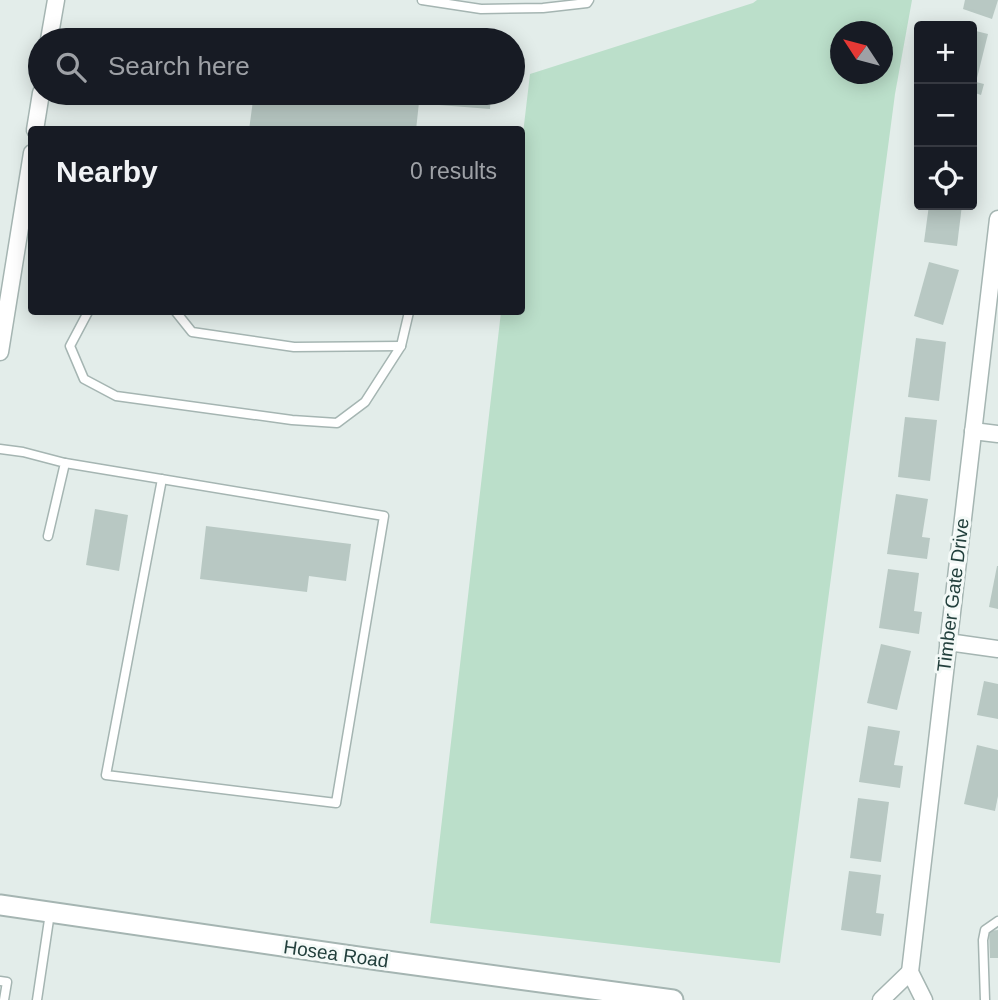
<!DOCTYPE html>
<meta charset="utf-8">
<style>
:root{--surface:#171b24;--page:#20242c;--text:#f1f3f6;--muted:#9ea1a6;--line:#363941}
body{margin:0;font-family:Helvetica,sans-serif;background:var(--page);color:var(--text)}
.controls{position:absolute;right:21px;top:21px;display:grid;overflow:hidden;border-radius:7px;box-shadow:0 4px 18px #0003}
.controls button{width:63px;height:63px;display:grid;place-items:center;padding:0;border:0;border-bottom:2px solid var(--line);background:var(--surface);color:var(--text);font:35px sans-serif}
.compass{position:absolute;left:830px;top:21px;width:63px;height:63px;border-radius:50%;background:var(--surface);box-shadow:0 4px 18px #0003;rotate:306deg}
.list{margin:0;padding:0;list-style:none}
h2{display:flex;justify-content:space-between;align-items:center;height:91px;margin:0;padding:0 28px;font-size:30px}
h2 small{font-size:23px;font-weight:400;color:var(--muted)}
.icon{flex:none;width:38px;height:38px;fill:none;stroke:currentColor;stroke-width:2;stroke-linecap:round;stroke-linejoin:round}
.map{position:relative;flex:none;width:998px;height:1000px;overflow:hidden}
.search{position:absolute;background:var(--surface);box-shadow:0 4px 18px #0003;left:28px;top:28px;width:497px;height:77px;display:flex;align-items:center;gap:18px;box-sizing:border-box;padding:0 24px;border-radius:38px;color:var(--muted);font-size:26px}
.panel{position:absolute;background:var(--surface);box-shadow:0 4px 18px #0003;left:28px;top:126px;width:497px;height:189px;border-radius:7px}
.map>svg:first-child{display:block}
.green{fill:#bbdfca;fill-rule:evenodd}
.building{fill:#b8c8c3}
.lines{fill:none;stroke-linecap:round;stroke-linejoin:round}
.service-casing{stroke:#a5b5b2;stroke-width:11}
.minor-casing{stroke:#a5b5b2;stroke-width:19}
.tertiary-casing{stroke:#a5b5b2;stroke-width:23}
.service{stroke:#fff;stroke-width:8}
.minor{stroke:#fff;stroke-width:16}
.tertiary{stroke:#fff;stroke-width:19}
.labels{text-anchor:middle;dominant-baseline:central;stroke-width:6;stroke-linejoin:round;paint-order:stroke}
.street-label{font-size:19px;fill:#223f3c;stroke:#f3f9f7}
</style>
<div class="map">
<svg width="998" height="1000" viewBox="0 0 998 1000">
<rect width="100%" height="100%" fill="#e3edea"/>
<path class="green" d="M757,0H912L895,94L780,963L430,923L501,312H522V142L530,74L753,3ZM841,32H883V74H841Z"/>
<g class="building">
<polygon points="965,0 998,0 992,19 963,9"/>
<polygon points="972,30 988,34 976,82 984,84 981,95 972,92"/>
<polygon points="254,93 420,93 416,130 249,130"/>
<polygon points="439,93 491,93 490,109 439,105"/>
<polygon points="929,205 962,205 957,246 924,242"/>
<polygon points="929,262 959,270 943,325 914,316"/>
<polygon points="916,338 946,342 939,401 908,397"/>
<polygon points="905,417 937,420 930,481 898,477"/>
<polygon points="896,494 928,499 922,537 930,538 927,559 887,554"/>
<polygon points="95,509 128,515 119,571 86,565"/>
<polygon points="206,526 351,544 346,581 309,576 307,592 200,579"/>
<polygon points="997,566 998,566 998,609 989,607"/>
<polygon points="888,569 919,573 914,611 922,612 919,634 879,628"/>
<polygon points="881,644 911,651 897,710 867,703"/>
<polygon points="984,681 998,684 998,719 977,715"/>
<polygon points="868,726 900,731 894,765 903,766 900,788 859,782"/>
<polygon points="977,745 998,750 998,796 995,811 964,804"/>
<polygon points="858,798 889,802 881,862 850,858"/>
<polygon points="849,871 881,875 876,913 884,914 881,936 841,930"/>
<polygon points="998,930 998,958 990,958 989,931"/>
</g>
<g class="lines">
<defs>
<g id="service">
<polyline points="422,0 481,9 543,8 587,3 589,0"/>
<polyline points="88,312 70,346 84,379 116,396 292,420 337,423 365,402 401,346 409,312"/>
<polyline points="176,312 192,332 294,347 401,346"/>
<polyline points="0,449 23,452 65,463 48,536"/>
<polyline points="65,463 384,516 336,803 106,775 162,479"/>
<polyline points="0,981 7,982 4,1000"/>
<polyline points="37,1000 50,913"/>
<polyline points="985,1000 983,940 985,930 998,921"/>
</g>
<g id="minor">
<polyline points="49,40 56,0"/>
<polyline points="35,130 41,93"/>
<polyline points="0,352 32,153"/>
<polyline points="973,431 998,434"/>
<polyline points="948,642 998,649"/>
<polyline points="881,1000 910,972"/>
<polyline points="924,1000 910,972 998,219"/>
</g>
<polyline id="tertiary" points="0,905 379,960 673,1000"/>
</defs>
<use href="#service" class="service-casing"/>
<use href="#minor" class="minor-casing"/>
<use href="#tertiary" class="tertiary-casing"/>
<use href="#service" class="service"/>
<use href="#minor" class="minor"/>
<use href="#tertiary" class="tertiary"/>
</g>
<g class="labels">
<g class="street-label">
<text transform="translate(953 595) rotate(-83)">Timber Gate Drive</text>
<text transform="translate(336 954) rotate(8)">Hosea Road</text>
</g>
</g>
</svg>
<div class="controls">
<button>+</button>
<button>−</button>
<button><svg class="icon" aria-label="locate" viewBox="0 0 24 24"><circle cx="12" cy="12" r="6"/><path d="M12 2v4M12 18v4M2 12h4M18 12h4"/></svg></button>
</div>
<svg class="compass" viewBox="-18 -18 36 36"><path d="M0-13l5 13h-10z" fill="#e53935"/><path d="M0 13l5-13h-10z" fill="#9ea1a6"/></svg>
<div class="search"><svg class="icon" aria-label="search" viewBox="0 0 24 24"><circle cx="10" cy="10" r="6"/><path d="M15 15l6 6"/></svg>Search here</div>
<section class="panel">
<h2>Nearby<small>0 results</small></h2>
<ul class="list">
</ul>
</section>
</div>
